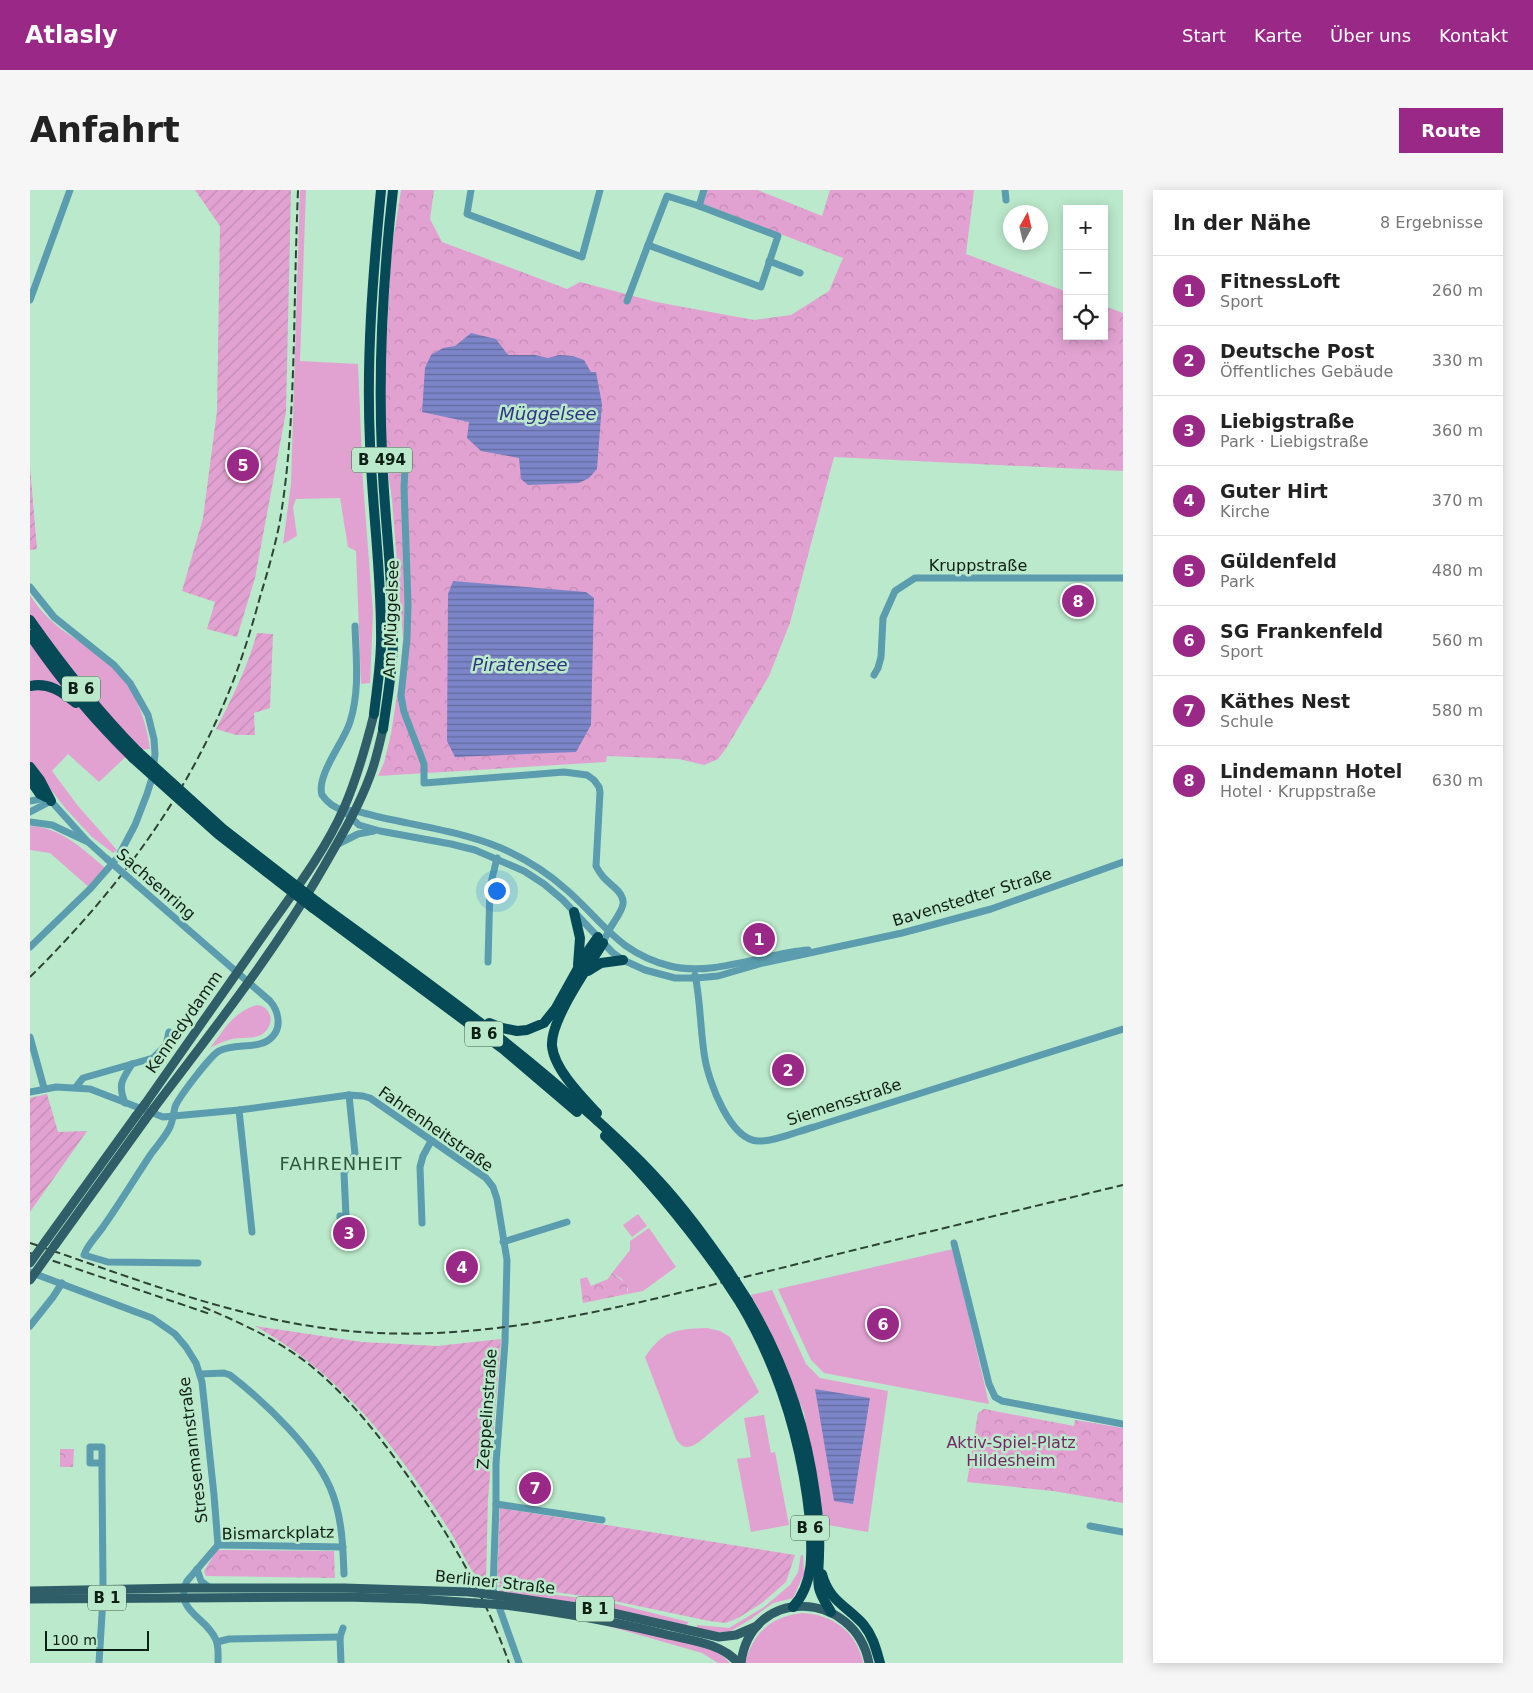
<!DOCTYPE html>
<html lang="de">
<meta charset="utf-8">
<style>
:root{--surface:#fff;--page:#f6f6f6;--text:#222;--muted:#767676;--line:#e0e0e0;--accent:#9a2886}
body{margin:0;font-family:"DejaVu Sans",sans-serif;background:var(--page);color:var(--text)}
.controls{position:absolute;right:15px;top:15px;display:grid;overflow:hidden;border-radius:0px;box-shadow:0 2px 12px #0003}
.controls button{width:45px;height:45px;display:grid;place-items:center;padding:0;border:0;border-bottom:1px solid var(--line);background:var(--surface);color:var(--text);font:25px sans-serif}
.compass{position:absolute;left:973px;top:15px;width:45px;height:45px;border-radius:50%;background:var(--surface);box-shadow:0 2px 12px #0003;rotate:8deg}
.scale{position:absolute;left:15px;bottom:12px;width:104px;box-sizing:border-box;padding-left:5px;border:2px solid #0e1f15;border-top:0;font-size:14px;line-height:18px;white-space:nowrap;color:#0e1f15;-webkit-text-stroke:4px #bbe9cb;paint-order:stroke}
.you{position:absolute;left:466px;top:700px;width:18px;height:18px;margin:-12px;border:4px solid #fff;border-radius:50%;background:#1a73e8;box-shadow:0 0 0 8px #1a73e833}
.badge{display:grid;place-items:center;width:32px;height:32px;border-radius:50%;background:var(--accent);color:#fff;font-size:16px;font-weight:700}
.pin{position:absolute;translate:-50% -50%;border:2px solid #fff;box-shadow:0 1px 5px #0006}
.list{margin:0;padding:0;list-style:none}
h2{display:flex;justify-content:space-between;align-items:center;height:65px;margin:0;padding:0 20px;font-size:21px}
h2 small{font-size:16px;font-weight:400;color:var(--muted)}
.list li{display:grid;grid-template-columns:32px 1fr auto;gap:15px;align-items:center;box-sizing:border-box;height:70px;padding:0 20px;border-top:1px solid var(--line)}
.list b{display:block;font-size:19px;white-space:nowrap}
.list p{margin:0;font-size:16px;white-space:nowrap;color:var(--muted)}
.list em{font-size:16px;font-style:normal;color:var(--muted)}
.icon{flex:none;width:28px;height:28px;fill:none;stroke:currentColor;stroke-width:2;stroke-linecap:round;stroke-linejoin:round}
.map{position:relative;flex:none;width:1093px;height:1473px;overflow:hidden;border-radius:0px}
header{display:flex;align-items:center;gap:30px;box-sizing:border-box;height:70px;padding:0 25px;background:var(--accent);color:#fff}
header strong{font-size:24px}
nav{display:flex;gap:28px;margin-inline-start:auto;font-size:18px}
.intro{display:flex;align-items:center;justify-content:space-between;box-sizing:border-box;height:120px;padding:0 30px}
h1{margin:0;font-size:35px}
.button{padding:12px 22px;border-radius:0px;background:var(--accent);color:#fff;font-size:18px;font-weight:700}
main{display:flex;gap:30px;padding:0 30px}
aside{flex:1;background:var(--surface);border-radius:0px;box-shadow:0 2px 12px #0003}
.map>svg:first-child{display:block}
.grass{fill:#e2a2d1}
.park{fill:url(#park-crowns)}
.garden{fill:url(#garden-furrows)}
.water{fill:url(#water-rules)}
.lines{fill:none;stroke-linecap:round;stroke-linejoin:round}
.minor{stroke:#5b9dae;stroke-width:7}
.major{stroke:#2f5e69;stroke-width:9}
.highway{stroke:#064957;stroke-width:10}
.rail{stroke:#2d4335;stroke-width:2;stroke-dasharray:8 4;stroke-linecap:butt}
.minor-bridge{stroke:#5b9dae;stroke-width:7}
.major-bridge{stroke:#2f5e69;stroke-width:9}
.highway-bridge{stroke:#064957;stroke-width:10}
.labels{text-anchor:middle;dominant-baseline:central;stroke-width:5;stroke-linejoin:round;paint-order:stroke}
.shield{fill:#bbe9cb;stroke:#425c4c;stroke-width:1}
.shield-label{font-size:15px;font-weight:bold;fill:#0e1f15}
.street-label{font-size:16px;fill:#0e1f15;stroke:#bbe9cb}
.park-label{font-size:16px;fill:#732864;stroke:#bbe9cb}
.water-label{font-size:18px;font-style:italic;fill:#2f3381;stroke:#bbe9cb}
.neighbourhood-label{font-size:18px;letter-spacing:1px;fill:#2d563d;stroke:#bbe9cb}
</style>
<header>
<strong>Atlasly</strong>
<nav><a>Start</a><a>Karte</a><a>Über uns</a><a>Kontakt</a></nav>
</header>
<div class="intro"><h1>Anfahrt</h1><a class="button">Route</a></div>
<main>
<div class="map">
<svg width="1093" height="1473" viewBox="0 0 1093 1473">
<defs>
<pattern id="park-crowns" width="20" height="18" patternUnits="userSpaceOnUse" patternTransform="scale(1.25)"><rect width="20" height="18" fill="#e2a2d1"/><path d="M2 6a3 3 0 1 1 6 0M12 15a3 3 0 1 1 6 0" fill="none" stroke="#c18bb3"/></pattern>
<pattern id="garden-furrows" width="10" height="10" patternUnits="userSpaceOnUse" patternTransform="scale(1.25)"><rect width="10" height="10" fill="#e2a2d1"/><path d="M-1 1l2-2M0 10L10 0M9 11l2-2" fill="none" stroke="#c18bb3"/></pattern>
<pattern id="water-rules" width="6" height="5" patternUnits="userSpaceOnUse" patternTransform="scale(1.25)"><rect width="6" height="5" fill="#7b85c7"/><path d="M0 2.5h6" fill="none" stroke="#636ca0"/></pattern>
</defs>
<rect width="100%" height="100%" fill="#bbe9cb"/>
<g class="grass">
<polygon points="270,0 276,0 270,171 328,174 333,293 343,423 340,493 331,494 326,361 318,357 310,308 266,309 263,317 267,346 253,354 261,294"/>
<path d="M0,405C20,437 42,445 70,466C99,488 116,523 120,559L103,560L69,592L38,564L22,581L48,616L87,660L83,663L62,647L36,619L0,573Z"/>
<path d="M0,636C32,637 54,661 78,680L61,699L20,663L0,660Z"/>
<path d="M227,815C232,816 236,817 239,823C241,827 241,830 240,834C233,852 216,846 202,849C194,851 187,854 180,858C195,839 202,823 227,815Z"/>
<polygon points="608,1024 617,1036 602,1047 593,1035"/>
<polygon points="619,1038 646,1077 613,1101 597,1104 598,1099 592,1089 582,1083 600,1060 600,1051"/>
<polygon points="923,1059 959,1214 794,1183 781,1170 748,1099"/>
<polygon points="742,1100 776,1174 790,1188 858,1201 838,1342 792,1334 774,1223 735,1131 721,1105"/>
<path d="M677,1138L690,1141L700,1147L729,1202L669,1252C660,1258 653,1260 646,1249L615,1167C633,1140 646,1139 677,1138Z"/>
<polygon points="734,1225 741,1263 745,1262 759,1335 721,1342 707,1269 721,1267 714,1228"/>
<polygon points="771,1365 773,1365 774,1384 763,1408 743,1413 721,1429 699,1442 673,1442 666,1440 667,1435 699,1438 734,1417 760,1395 768,1382"/>
<polygon points="469,1400 510,1403 575,1411 658,1432 656,1438 470,1403"/>
<path d="M772,1423C802,1424 827,1442 833,1473H715C723,1443 740,1427 772,1423Z"/>
<polygon points="573,1429 683,1460 694,1467 700,1473 688,1473 672,1463 571,1434"/>
</g>
<g class="park">
<polygon points="371,0 404,0 400,29 412,52 537,99 550,92 626,112 724,130 761,125 799,101 813,68 667,12 670,0 728,0 792,26 800,0 944,0 936,64 1037,102 1037,146 1074,146 1074,116 1093,123 1093,281 804,267 760,433 739,486 697,557 688,569 674,575 649,569 577,566 576,572 348,586 354,573 361,544 370,486 373,448 362,310 355,260 355,183 361,65"/>
<polygon points="325,1031 326,1055 313,1055 313,1032"/>
<polygon points="582,1083 597,1094 597,1104 553,1113 550,1089 557,1087 561,1096 578,1089"/>
<polygon points="954,1219 1044,1236 1045,1230 1093,1238 1093,1313 1023,1301 937,1292 948,1223"/>
<polygon points="30,1259 44,1259 43,1277 30,1277"/>
<polygon points="187,1360 304,1361 305,1388 176,1386 174,1381"/>
</g>
<g class="garden">
<polygon points="165,0 261,0 256,222 225,388 207,447 177,439 185,412 152,401 173,328 187,221 190,36"/>
<polygon points="0,277 7,359 0,360"/>
<path d="M227,443L243,444L240,518L224,523L225,545H206L186,539C202,509 218,476 227,443Z"/>
<polygon points="17,904 28,942 57,941 0,1022 0,908"/>
<path d="M225,1136L332,1152L407,1156L471,1149L458,1309L456,1390C453,1389 449,1387 446,1385C439,1379 427,1352 421,1343C410,1325 397,1307 385,1289C341,1226 293,1174 225,1136Z"/>
<polygon points="470,1318 765,1365 756,1392 732,1413 708,1428 696,1433 679,1431 575,1409 510,1400 471,1398 467,1396 471,1394 467,1392"/>
</g>
<g class="water">
<polygon points="441,143 466,149 478,165 505,165 518,168 529,165 543,166 554,170 561,182 566,182 572,214 567,279 559,288 549,293 498,295 491,289 489,268 451,261 437,248 439,232 392,222 395,178 401,165 413,158 425,156"/>
<polygon points="423,391 556,402 564,408 561,535 546,562 425,567 417,551 418,404"/>
<polygon points="785,1199 840,1208 823,1314 804,1311"/>
</g>
<g class="lines">
<g class="minor">
<polyline points="441,0 437,24 552,67 570,0"/>
<polyline points="975,0 976,10"/>
<polyline points="618,55 637,6 669,16 674,0"/>
<polyline points="739,71 770,83"/>
<polyline points="0,110 40,0"/>
<polyline points="597,111 618,55 731,97 748,46 669,16"/>
<path d="M376,262L374,297L378,414L377,449L371,506L374,522L394,574V593L534,582L557,585L564,590L569,597L570,602L566,676C571,686 576,690 584,697C599,710 593,718 584,732C580,738 576,746 573,753"/>
<polyline points="0,397 24,427 84,475 100,493 118,525 124,549 125,564 122,588 117,604 105,635 88,667 60,699 0,757"/>
<path d="M325,436C326,468 330,501 320,532C314,552 286,585 292,605C297,612 305,618 313,620C317,621 321,620 325,621C336,623 346,627 358,629C396,637 435,643 471,658C496,669 518,683 538,701C574,733 589,763 640,776C683,787 735,763 778,760"/>
<polyline points="844,485 848,478 851,467 853,428 865,401 885,388 1093,388"/>
<polyline points="0,611 11,609 21,611 57,651 77,669"/>
<polyline points="313,620 329,635 350,641 421,654 445,660 494,681 514,694 533,710 582,762 593,770 615,780 645,788 666,788 688,786 733,773 872,743 961,719 1093,672"/>
<polyline points="0,622 21,611"/>
<polyline points="0,632 22,635 56,651"/>
<polyline points="308,654 328,644 344,641"/>
<path d="M107,695L240,811C248,820 252,836 243,846C231,861 205,852 189,861C181,865 148,908 145,917C143,925 143,932 139,939C134,948 127,956 121,964C105,988 90,1013 73,1037C67,1046 57,1055 54,1065L78,1072L168,1073"/>
<polyline points="458,772 460,697 467,668"/>
<path d="M665,785C671,813 670,841 675,869C679,892 700,950 728,951C744,952 768,941 784,937L1093,839"/>
<polyline points="0,847 14,898"/>
<polyline points="46,897 53,888 123,868 136,855 139,842"/>
<polyline points="0,902 26,897 60,899 133,927 209,920 319,905 333,906 340,908 456,988 463,997 467,1009 477,1070 475,1152 466,1274 466,1314 463,1400 489,1473"/>
<path d="M95,913C88,895 91,891 102,874"/>
<polyline points="209,920 222,1042"/>
<polyline points="392,1033 390,977 393,966 401,951"/>
<polyline points="473,1052 537,1032"/>
<polyline points="924,1053 959,1194 965,1207 972,1211 1093,1234"/>
<polyline points="311,1055 310,1026 316,1026 314,983 325,964 319,905"/>
<polyline points="0,1082 122,1128 145,1144 156,1157 166,1173 172,1192 184,1305 188,1355"/>
<polyline points="0,1136 23,1107 32,1093"/>
<path d="M170,1184L194,1183L200,1185C236,1213 288,1262 303,1305C312,1330 313,1357 314,1384"/>
<path d="M72,1273H60V1257H72C72,1267 72,1277 72,1288L73,1392V1400"/>
<polyline points="466,1314 572,1330"/>
<polyline points="1060,1336 1093,1342"/>
<polyline points="188,1355 313,1357"/>
<polyline points="167,1379 171,1391 180,1398"/>
<polyline points="187,1452 199,1449 310,1447"/>
<polyline points="69,1473 73,1408"/>
<path d="M188,1473C188,1465 189,1457 186,1450C177,1427 143,1421 157,1391L188,1355"/>
<polyline points="311,1473 310,1447 313,1438"/>
</g>
<g class="major">
<path d="M115,914C156,855 198,796 239,737C266,699 295,661 314,618C327,588 336,556 344,524"/>
<path d="M124,918C183,840 244,763 293,678C310,648 328,619 340,586C346,571 349,555 353,539"/>
<polyline points="15,1052 106,926"/>
<polyline points="25,1055 115,930"/>
<polyline points="0,1401 154,1398 314,1398 440,1402"/>
<polyline points="472,1406 574,1421 689,1447 706,1445 727,1436"/>
<polyline points="0,1409 314,1407 389,1409 445,1413"/>
<path d="M475,1415C529,1422 582,1431 634,1444C658,1450 692,1453 708,1473"/>
<path d="M711,1473C721,1395 825,1400 839,1473"/>
</g>
<g class="highway">
<path d="M0,430C33,477 68,521 108,562"/>
<path d="M0,445C30,489 64,530 103,568"/>
<path d="M0,496C19,492 32,502 46,513"/>
<path d="M344,524C347,497 352,469 351,442C351,379 342,316 340,253C336,168 343,84 351,0"/>
<path d="M353,539C357,509 363,479 363,449C363,387 354,325 352,264C348,176 353,88 363,0"/>
<polyline points="0,577 10,590 21,611"/>
<polyline points="0,590 10,604 16,607"/>
<path d="M287,712C380,780 474,846 560,924C583,945 607,966 628,990C654,1018 676,1049 698,1080"/>
<polyline points="283,718 473,859 547,922"/>
<polyline points="544,722 550,748 548,775"/>
<polyline points="558,781 571,773 593,770"/>
<polyline points="459,833 472,838 487,841 497,840 514,833 526,818 556,764 568,747"/>
<path d="M567,923C552,907 524,879 522,856C520,830 559,776 573,753"/>
<path d="M575,946C618,988 655,1033 690,1082"/>
<path d="M718,1111C753,1170 776,1236 785,1304C788,1324 790,1344 789,1364C789,1376 787,1387 789,1398C791,1407 797,1415 801,1422"/>
<path d="M711,1114C750,1180 772,1254 780,1330C782,1360 785,1393 763,1417"/>
<path d="M792,1384C799,1411 817,1416 833,1434C843,1446 846,1459 850,1473"/>
</g>
<g class="rail">
<path d="M0,787C79,709 148,620 192,518C208,482 220,444 230,407C237,384 244,360 249,336C260,275 262,213 264,151C265,101 266,50 268,0"/>
<path d="M0,1053C101,1087 202,1128 309,1140C452,1156 594,1116 731,1083C852,1053 972,1024 1093,995"/>
<polyline points="0,1063 180,1124"/>
<path d="M173,1117C209,1132 244,1148 276,1172C314,1202 344,1239 372,1278C416,1339 454,1402 479,1473"/>
</g>
<polyline class="minor-bridge" points="77,669 107,695"/>
<g class="major-bridge">
<polyline points="106,926 115,914"/>
<polyline points="115,930 124,918"/>
<polyline points="0,1073 15,1052"/>
<polyline points="0,1090 25,1055"/>
<polyline points="440,1402 472,1406"/>
<polyline points="445,1413 475,1415"/>
</g>
<g class="highway-bridge">
<polyline points="108,562 193,639 287,712"/>
<polyline points="103,568 188,644 283,718"/>
<polyline points="698,1080 718,1111"/>
<polyline points="690,1082 711,1114"/>
</g>
</g>
<g class="labels">
<g class="shield">
<rect x="322" y="257.5" width="60" height="25" rx="4"/>
<rect x="32" y="486.5" width="38" height="25" rx="4"/>
<rect x="435" y="831.5" width="38" height="25" rx="4"/>
<rect x="761" y="1325.5" width="38" height="25" rx="4"/>
<rect x="58" y="1395.5" width="38" height="25" rx="4"/>
<rect x="546" y="1406.5" width="38" height="25" rx="4"/>
</g>
<g class="shield-label">
<text x="352" y="270">B 494</text>
<text x="51" y="499">B 6</text>
<text x="454" y="844">B 6</text>
<text x="780" y="1338">B 6</text>
<text x="77" y="1408">B 1</text>
<text x="565" y="1419">B 1</text>
</g>
<g class="street-label">
<text x="948" y="375">Kruppstraße</text>
<text transform="translate(361 429) rotate(-88)">Am Müggelsee</text>
<text transform="translate(126 694) rotate(41)">Sachsenring</text>
<text transform="translate(942 707) rotate(-17)">Bavenstedter Straße</text>
<text transform="translate(154 832) rotate(-55)">Kennedydamm</text>
<text transform="translate(814 912) rotate(-18)">Siemensstraße</text>
<text transform="translate(406 939) rotate(35)">Fahrenheitstraße</text>
<text transform="translate(457 1219) rotate(-86)">Zeppelinstraße</text>
<text transform="translate(163 1260) rotate(-97)">Stresemannstraße</text>
<text transform="translate(248 1343) rotate(-1)">Bismarckplatz</text>
<text transform="translate(465 1392) rotate(6)">Berliner Straße</text>
</g>
<g class="park-label">
<text x="981" y="1252">Aktiv-Spiel-Platz<tspan x="981" dy="18">Hildesheim</tspan></text>
</g>
<g class="water-label">
<text x="518" y="223">Müggelsee</text>
<text x="490" y="474">Piratensee</text>
</g>
<g class="neighbourhood-label">
<text x="311" y="973">FAHRENHEIT</text>
</g>
</g>
</svg>
<div class="controls">
<button>+</button>
<button>−</button>
<button><svg class="icon" aria-label="locate" viewBox="0 0 24 24"><circle cx="12" cy="12" r="6"/><path d="M12 2v4M12 18v4M2 12h4M18 12h4"/></svg></button>
</div>
<svg class="compass" viewBox="-18 -18 36 36"><path d="M0-13l5 13h-10z" fill="#e53935"/><path d="M0 13l5-13h-10z" fill="#767676"/></svg>
<div class="scale">100 m</div>
<div class="you"></div>
<div class="pin badge" style="left:729px;top:749px">1</div>
<div class="pin badge" style="left:758px;top:880px">2</div>
<div class="pin badge" style="left:319px;top:1043px">3</div>
<div class="pin badge" style="left:432px;top:1077px">4</div>
<div class="pin badge" style="left:213px;top:275px">5</div>
<div class="pin badge" style="left:853px;top:1134px">6</div>
<div class="pin badge" style="left:505px;top:1298px">7</div>
<div class="pin badge" style="left:1048px;top:411px">8</div>
</div>
<aside>
<h2>In der Nähe<small>8 Ergebnisse</small></h2>
<ul class="list">
<li><span class="badge">1</span><div><b>FitnessLoft</b><p>Sport</p></div><em>260 m</em></li>
<li><span class="badge">2</span><div><b>Deutsche Post</b><p>Öffentliches Gebäude</p></div><em>330 m</em></li>
<li><span class="badge">3</span><div><b>Liebigstraße</b><p>Park · Liebigstraße</p></div><em>360 m</em></li>
<li><span class="badge">4</span><div><b>Guter Hirt</b><p>Kirche</p></div><em>370 m</em></li>
<li><span class="badge">5</span><div><b>Güldenfeld</b><p>Park</p></div><em>480 m</em></li>
<li><span class="badge">6</span><div><b>SG Frankenfeld</b><p>Sport</p></div><em>560 m</em></li>
<li><span class="badge">7</span><div><b>Käthes Nest</b><p>Schule</p></div><em>580 m</em></li>
<li><span class="badge">8</span><div><b>Lindemann Hotel</b><p>Hotel · Kruppstraße</p></div><em>630 m</em></li>
</ul>
</aside>
</main>
